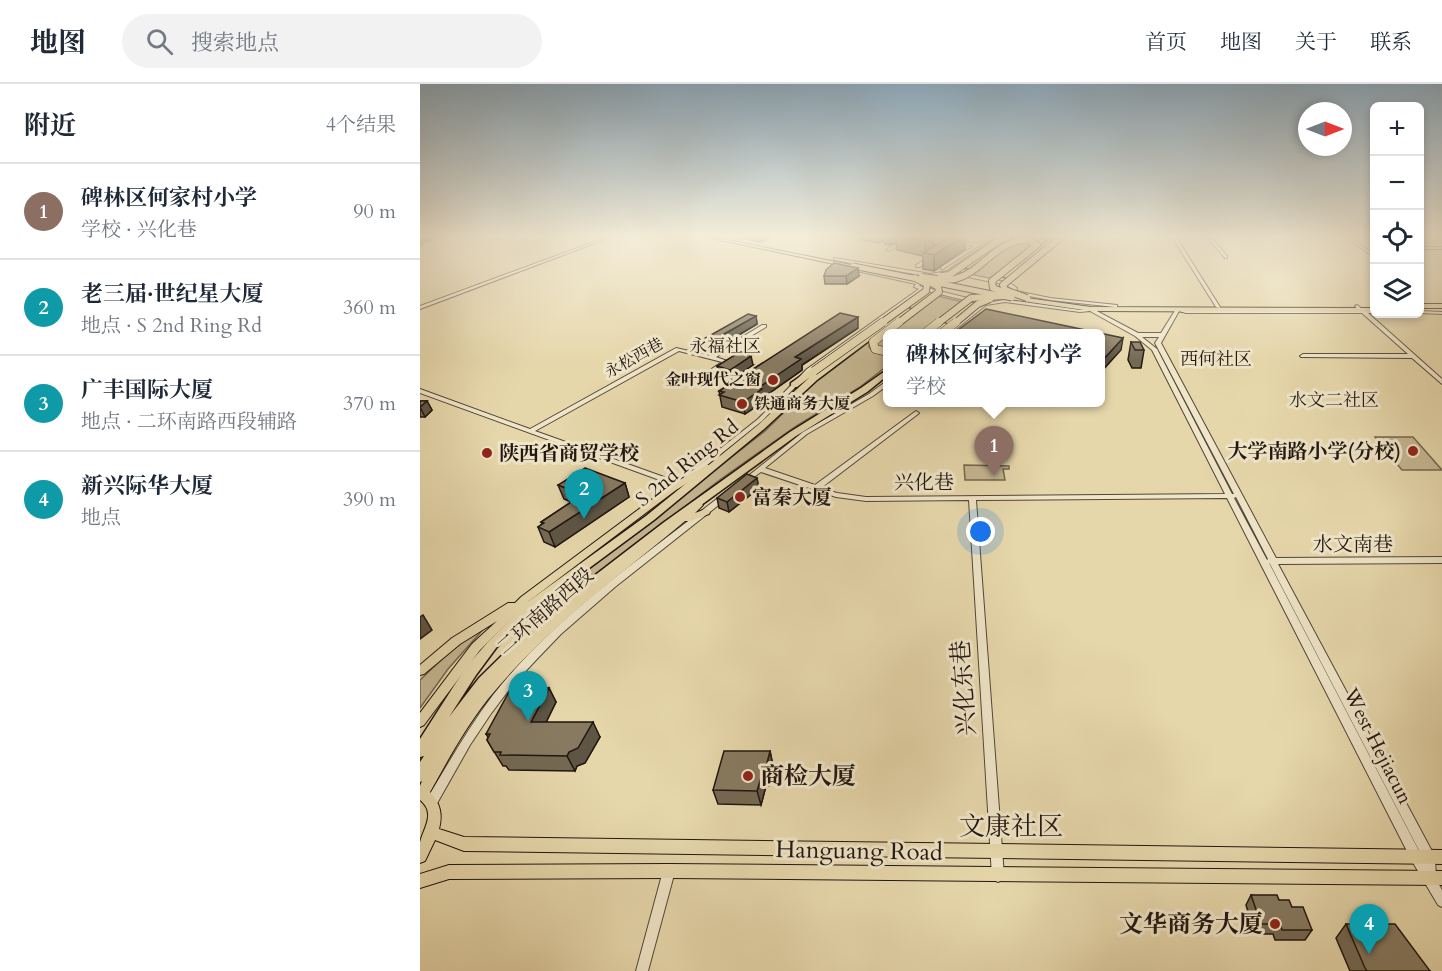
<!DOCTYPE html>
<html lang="zh">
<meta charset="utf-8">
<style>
:root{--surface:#fff;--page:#f2f2f3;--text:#1f2937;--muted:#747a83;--line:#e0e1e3;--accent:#1a73e8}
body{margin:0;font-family:Cardo,"Noto Serif SC",serif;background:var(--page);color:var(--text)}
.controls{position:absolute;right:18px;top:18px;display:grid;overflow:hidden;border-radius:9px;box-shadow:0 3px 9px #0003}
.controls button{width:54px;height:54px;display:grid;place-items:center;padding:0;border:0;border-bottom:2px solid var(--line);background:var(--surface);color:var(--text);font:30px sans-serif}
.compass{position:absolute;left:878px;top:18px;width:54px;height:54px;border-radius:50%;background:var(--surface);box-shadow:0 3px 9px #0003;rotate:90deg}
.you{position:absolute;left:561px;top:448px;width:21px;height:21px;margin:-15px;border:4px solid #fff;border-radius:50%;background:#1a73e8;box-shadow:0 0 0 9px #1a73e833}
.badge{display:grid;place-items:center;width:39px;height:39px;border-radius:50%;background:var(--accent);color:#fff;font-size:20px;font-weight:700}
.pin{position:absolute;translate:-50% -50px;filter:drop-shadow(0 2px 3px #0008)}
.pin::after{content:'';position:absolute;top:32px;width:21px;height:18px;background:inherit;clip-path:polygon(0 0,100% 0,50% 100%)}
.popup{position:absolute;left:463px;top:245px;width:222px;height:78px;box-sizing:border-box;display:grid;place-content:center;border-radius:9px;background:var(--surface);filter:drop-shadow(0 2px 4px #0005);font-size:20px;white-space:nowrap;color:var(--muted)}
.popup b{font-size:22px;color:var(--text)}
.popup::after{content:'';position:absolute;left:50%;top:100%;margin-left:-12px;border:12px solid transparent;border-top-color:var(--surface)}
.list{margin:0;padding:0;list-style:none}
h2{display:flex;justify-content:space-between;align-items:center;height:78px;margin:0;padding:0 24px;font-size:26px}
h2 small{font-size:20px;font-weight:400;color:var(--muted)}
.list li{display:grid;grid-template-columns:39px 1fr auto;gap:18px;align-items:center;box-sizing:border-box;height:96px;padding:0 24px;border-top:2px solid var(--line)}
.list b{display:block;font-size:22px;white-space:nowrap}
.list p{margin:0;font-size:20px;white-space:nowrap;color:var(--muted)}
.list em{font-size:20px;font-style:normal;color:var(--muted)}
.icon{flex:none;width:33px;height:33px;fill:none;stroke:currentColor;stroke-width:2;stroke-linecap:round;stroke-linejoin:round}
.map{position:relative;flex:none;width:1022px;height:887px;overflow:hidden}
header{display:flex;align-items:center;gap:36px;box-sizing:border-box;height:84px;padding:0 30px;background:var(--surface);border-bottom:2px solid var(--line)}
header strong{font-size:28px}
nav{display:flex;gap:33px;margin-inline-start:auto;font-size:21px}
.search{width:420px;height:54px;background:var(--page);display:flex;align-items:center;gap:15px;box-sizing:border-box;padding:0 21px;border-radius:33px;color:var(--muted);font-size:22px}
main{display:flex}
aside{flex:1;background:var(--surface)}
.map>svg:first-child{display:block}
.green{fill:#c5b691;stroke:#736651;stroke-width:1.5}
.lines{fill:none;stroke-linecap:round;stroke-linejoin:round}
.minor-casing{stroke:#524638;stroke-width:2}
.major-casing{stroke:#211611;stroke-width:2}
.highway-casing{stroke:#211611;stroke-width:3}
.minor{fill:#efe5c8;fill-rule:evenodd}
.major{fill:#e6d7ab;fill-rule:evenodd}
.highway{fill:#e6d7ab;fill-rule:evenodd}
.major-bridge-casing{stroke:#211611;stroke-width:7;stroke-linecap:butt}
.highway-bridge-far1-casing{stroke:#211611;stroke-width:8;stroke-linecap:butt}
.highway-bridge-casing{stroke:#211611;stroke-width:9;stroke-linecap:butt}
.major-bridge{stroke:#e6d7ab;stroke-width:5}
.highway-bridge-far1{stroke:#e6d7ab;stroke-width:6}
.highway-bridge{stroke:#e6d7ab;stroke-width:8}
.wall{fill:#746953;stroke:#211611;stroke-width:1.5}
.shaded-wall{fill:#5e5544;stroke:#211611;stroke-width:1.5}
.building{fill:#877a61;stroke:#211611;stroke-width:1.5}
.poi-dot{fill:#8f2418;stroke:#efe5c8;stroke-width:2}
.labels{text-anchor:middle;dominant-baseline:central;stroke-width:6;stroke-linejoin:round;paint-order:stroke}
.far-street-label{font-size:16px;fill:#211611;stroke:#efe5c8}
.far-poi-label{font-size:16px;font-weight:bold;fill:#211611;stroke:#efe5c8;text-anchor:end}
.far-neighbourhood-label{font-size:18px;fill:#211611;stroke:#efe5c8}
.poi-label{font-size:20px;font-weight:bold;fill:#211611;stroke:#efe5c8;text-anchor:start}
.street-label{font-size:20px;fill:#211611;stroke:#efe5c8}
.near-street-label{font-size:24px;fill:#211611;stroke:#efe5c8}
.near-poi-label{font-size:24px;font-weight:bold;fill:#211611;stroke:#efe5c8;text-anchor:start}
.near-neighbourhood-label{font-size:26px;fill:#211611;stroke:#efe5c8}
</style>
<header>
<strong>地图</strong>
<div class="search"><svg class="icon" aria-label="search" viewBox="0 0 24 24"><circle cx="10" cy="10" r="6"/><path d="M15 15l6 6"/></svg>搜索地点</div>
<nav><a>首页</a><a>地图</a><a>关于</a><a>联系</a></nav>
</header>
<main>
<aside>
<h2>附近<small>4个结果</small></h2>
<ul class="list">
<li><span class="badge" style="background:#8d6e63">1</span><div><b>碑林区何家村小学</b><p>学校 · 兴化巷</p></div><em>90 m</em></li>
<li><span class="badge" style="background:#0f9aa8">2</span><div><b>老三届·世纪星大厦</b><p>地点 · S 2nd Ring Rd</p></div><em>360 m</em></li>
<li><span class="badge" style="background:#0f9aa8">3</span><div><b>广丰国际大厦</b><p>地点 · 二环南路西段辅路</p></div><em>370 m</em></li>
<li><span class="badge" style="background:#0f9aa8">4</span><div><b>新兴际华大厦</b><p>地点</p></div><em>390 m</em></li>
</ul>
</aside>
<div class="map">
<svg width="1022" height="887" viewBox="0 0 1022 887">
<rect width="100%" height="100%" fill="#e6d7ab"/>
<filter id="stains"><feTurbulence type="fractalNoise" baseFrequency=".00333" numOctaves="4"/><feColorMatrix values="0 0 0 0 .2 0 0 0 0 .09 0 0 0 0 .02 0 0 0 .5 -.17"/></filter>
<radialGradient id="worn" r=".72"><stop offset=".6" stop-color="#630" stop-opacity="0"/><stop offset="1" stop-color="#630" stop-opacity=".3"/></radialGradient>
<g class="green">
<polygon points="602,157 612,162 569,195 548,191 593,159"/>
<polygon points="518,212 543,218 501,249 468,249 467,267 455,262 457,257"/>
<polygon points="449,258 449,263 453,267 467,270 467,282 440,303 375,343 301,395 126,529 116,524 345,347 399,294"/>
<polygon points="955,353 993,353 1022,386 982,386"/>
<polygon points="544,381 589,382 589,385 583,385 585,396 545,396"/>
<polygon points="68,540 28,585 0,624 0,596 38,560"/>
</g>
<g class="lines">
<defs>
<g id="minor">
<polygon points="187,153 191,153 0,225 0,222"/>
<polygon points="489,153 493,153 469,167 466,166"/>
<polygon points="510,153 516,153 557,160 568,153 572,153 523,185 521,185 521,183 554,162"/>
<path d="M577,153H581L532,187L590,199L597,204L596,207L630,214L697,221V223H695L630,216L594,209L588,216L660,226L671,224L718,249H741L756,225L758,224L767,227H939L935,222L937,221L945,227H954V229H948L1022,295V300L992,274L881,273L880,272L883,270H988L942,229H766L759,227L741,259L856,474L1022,473V479L858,480L1013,769L1015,773L1016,795L1022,806V823L1018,821L992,777L807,414L556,416L584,792L582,796L578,798L574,796L572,792L549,416L446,417L416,413L341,388L327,398L325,399L322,397L383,348L449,310L468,296V301L453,312L387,350L345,384L395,401L496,327L499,329L498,330L401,404L417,409L446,413L805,410L732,266L715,252L670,227L660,228L585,218L566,221L531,249H526V248L561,220L503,206L391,287L342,337L261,402L259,403L0,309V305L110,345L256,264L291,272L342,241H346V243L296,273L310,278L277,299L275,300L272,298L302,278L259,267L115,347L258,398L338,335L387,285L499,205L494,203L496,200L432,186V184L497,197L506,192L415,176H414V174L511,190L527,187ZM528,189L587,201L592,205L583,216L568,219L499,202L507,194ZM722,253H739L735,259L814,410H812L737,265ZM816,413L848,475L847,476L814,414ZM849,479L850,480L1003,774L1000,769Z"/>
<polygon points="752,153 756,153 800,223 800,224 796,223"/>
<polygon points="787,153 791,153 807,172 807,174 805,174"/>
<polygon points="926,153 930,153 951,168 954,168 954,170 949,170"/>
<polygon points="1000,161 1004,163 1022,163 1022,165 1003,165 1000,163"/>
<polygon points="509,173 512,174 500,183 496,183 496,181"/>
<polygon points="1000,227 1022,228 1022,230 1000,229"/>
<path d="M303,410H306L310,412L195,503L141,550L116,576L91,603L70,631L50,661L15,723L11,724L7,723L6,719L7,715C28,680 48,644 73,611C134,533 226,471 303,410Z"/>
<polygon points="249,781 253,783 255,787 228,887 216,887 243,787 245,783"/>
</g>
<g id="major">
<polygon points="286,153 293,153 436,182 433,184"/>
<polygon points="592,212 671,223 954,224 954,228 671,227 590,215 590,213"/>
<rect x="1000" y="220" width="22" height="4"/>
<polygon points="286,381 292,381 293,383 256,406 109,517 60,566 4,641 0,643 0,629 52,560 77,537 40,560 4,590 0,591 0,581 32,554 88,519 95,519 101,513 250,402"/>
<path d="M279,418L283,421L275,429L286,425L289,426L290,428L289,430L270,437H265C197,494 125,545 68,615C45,644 28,676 10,708C20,719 23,730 19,745L44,753L1022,766V780L44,767L15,756L5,777L0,779C0,772 0,764 0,758C4,743 16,729 0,716C0,712 0,706 0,702C3,693 16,675 21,666C84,559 182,497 276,419Z"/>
<polygon points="249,780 1022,787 1022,801 249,794 29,795 0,804 0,790 29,781"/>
</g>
<g id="highway">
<polygon points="587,153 593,153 549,184 545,184 545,182"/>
<polygon points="632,153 638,153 588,193 584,193 584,191"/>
<polygon points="486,224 491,225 397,296 344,345 234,436 114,525 76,564 56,591 29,633 59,594 122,532 243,439 370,348 441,304 468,285 468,291 447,308 376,352 251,443 130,538 69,602 44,633 5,696 0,698 0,678 4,672 0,673 0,655 46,583 68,558 106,519 226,432 338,341 390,293 377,303 371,303 371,299 388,287 394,287 394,290"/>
<polygon points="524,239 528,241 526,242 517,249 510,249"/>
</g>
</defs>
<use href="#minor" class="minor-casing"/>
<use href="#major" class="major-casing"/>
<use href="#highway" class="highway-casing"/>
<use href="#minor" class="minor"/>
<use href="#major" class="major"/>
<use href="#highway" class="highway"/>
<defs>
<polyline id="major-bridge" points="433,182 592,214"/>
<g id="highway-bridge-far1">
<polyline points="521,192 529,191 584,153"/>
<path d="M502,193C513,194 524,197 535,195C563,188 575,156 608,156L617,161L572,197L573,204L588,210"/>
<polyline points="607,214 585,206 583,201 641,153"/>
<polyline points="460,240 506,207 507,200 495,194"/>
<polyline points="477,240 519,208 518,203 506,196"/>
<polyline points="517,240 551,214 585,212"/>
<polyline points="534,240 558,220 570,215"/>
</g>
<g id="highway-bridge">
<polyline points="505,249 519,238"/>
<polyline points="522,249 536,238"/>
<polyline points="468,268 455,265 453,258 479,238"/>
<polyline points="394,287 463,238"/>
</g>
</defs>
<use href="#major-bridge" class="major-bridge-casing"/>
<use href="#highway-bridge-far1" class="highway-bridge-far1-casing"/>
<use href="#highway-bridge" class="highway-bridge-casing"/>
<use href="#major-bridge" class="major-bridge"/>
<use href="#highway-bridge-far1" class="highway-bridge-far1"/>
<use href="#highway-bridge" class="highway-bridge"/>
</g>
<g class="wall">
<polygon points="315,153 351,153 340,158"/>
<polygon points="442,153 514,153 514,162 529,153 545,153 545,165 514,187 503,185 503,172 477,166 476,158 470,161 465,160 463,156 459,159 442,156"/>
<polygon points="404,192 439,192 427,200 405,200"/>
<polygon points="336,232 337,240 292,267 283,265 282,256"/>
<polygon points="438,244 382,281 382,286 344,313 344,317 325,330 302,323 299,307"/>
<polygon points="711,258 724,266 721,284 712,284 708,276"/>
<polygon points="333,281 312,295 299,291 297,282"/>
<polygon points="468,294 468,309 465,306 464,297"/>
<polygon points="0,317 7,317 12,326 5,333 0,333"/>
<polygon points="205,399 209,413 135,463 124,458 118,443 122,440 121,438 151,418 144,415 138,401"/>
<polygon points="339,404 309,428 299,424 297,414"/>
<polygon points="129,604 136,618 126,638 180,653 165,679 157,682 155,687 89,686 86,682 83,682 67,656 68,653 66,650"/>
<polygon points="350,667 353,682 349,702 346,702 341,721 298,720 293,706"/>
<polygon points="831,811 859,816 872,823 892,846 885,856 855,856 853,850 835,850 826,821"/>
<polygon points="926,840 1010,887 930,887 916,854"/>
</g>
<g class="shaded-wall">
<polygon points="0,153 14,153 0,161"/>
<polygon points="339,153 351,153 340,158"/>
<polygon points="458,153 463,153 463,156 459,159"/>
<polygon points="472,153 476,153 476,158 470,161 470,154"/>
<polygon points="513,153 514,153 514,167 505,169 505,157"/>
<polygon points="542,153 545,153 545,165 514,187 514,171"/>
<polygon points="438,184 439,192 427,200 426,192"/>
<polygon points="336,232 337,240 292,267 290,258"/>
<polygon points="438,233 438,244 382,281 382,286 344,313 344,317 325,330 323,318 338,304 375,273"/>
<polygon points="703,254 701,266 681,288 681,278"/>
<polygon points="331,272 333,281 312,295 310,286"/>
<polygon points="7,317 12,326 5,333 0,323"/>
<polygon points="337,394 339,404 309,428 307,418"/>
<polygon points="205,399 209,413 135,463 129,448"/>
<polygon points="3,531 12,546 0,555 0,533"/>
<polygon points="129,604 136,618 119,653 111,638"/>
<polygon points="173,638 180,653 165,679 157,682 155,687 147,672 149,668"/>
<polygon points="350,667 353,682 349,702 345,687"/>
<polygon points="343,687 346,702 341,721 337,707"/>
</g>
<g class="building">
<polygon points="482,153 513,153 505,157"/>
<polygon points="529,153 542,153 514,171 503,169"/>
<polygon points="414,179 438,184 426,192 404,192 406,186"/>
<polygon points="566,225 703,254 681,278 681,249 534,249"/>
<polygon points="420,229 438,233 375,273 381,275 338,304 342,305 323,318 299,311 304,308 299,307"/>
<polygon points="328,230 336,232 290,258 282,256"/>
<polygon points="711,258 720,258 724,266 715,266"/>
<polygon points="318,269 331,272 310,286 297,282"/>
<polygon points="0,317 7,317 0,323"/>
<polygon points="165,384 205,399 129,448 118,443 124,439 121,438 162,411 138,401"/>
<polygon points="327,390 337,394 307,418 297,414"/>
<polygon points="95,603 129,604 111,638 173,638 158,664 149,668 147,672 80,671 81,668 74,668 67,656 70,650 66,650 90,606"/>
<polygon points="304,667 350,667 345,687 343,687 337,707 293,706"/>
<polygon points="831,811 857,811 859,816 869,816 872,823 883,823 892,846 862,846 860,840 841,840"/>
<polygon points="926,840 975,840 1010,887 947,887 945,884"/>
</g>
<linearGradient id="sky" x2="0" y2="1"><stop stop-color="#8ca8bb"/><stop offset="0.55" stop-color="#f4edd9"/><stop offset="1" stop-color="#f4edd9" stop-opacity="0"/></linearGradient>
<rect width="1022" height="277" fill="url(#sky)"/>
<g class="poi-dot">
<circle cx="353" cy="296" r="6"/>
<circle cx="322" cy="320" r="6"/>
<circle cx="993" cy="367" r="6"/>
<circle cx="67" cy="369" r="6"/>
<circle cx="320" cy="413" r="6"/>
<circle cx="328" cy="692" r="6"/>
<circle cx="855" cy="840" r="6"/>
</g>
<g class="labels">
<g class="far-street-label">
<text transform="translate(214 274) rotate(-29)">永松西巷</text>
</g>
<g class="far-poi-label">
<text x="341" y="296">金叶现代之窗</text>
<text x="334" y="320" text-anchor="start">铁通商务大厦</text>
</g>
<g class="far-neighbourhood-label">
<text x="305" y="262">永福社区</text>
<text x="796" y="275">西何社区</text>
<text x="914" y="316">水文二社区</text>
</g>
<g class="poi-label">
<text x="981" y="367" text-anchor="end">大学南路小学(分校)</text>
<text x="79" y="369">陕西省商贸学校</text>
<text x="332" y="413">富秦大厦</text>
</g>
<g class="street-label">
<text transform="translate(267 379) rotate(-39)">S 2nd Ring Rd</text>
<text x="504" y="398">兴化巷</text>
<text x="933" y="460">水文南巷</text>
<text transform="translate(125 527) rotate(-41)">二环南路西段</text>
<text transform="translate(958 662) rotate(63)">West Hejiacun</text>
</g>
<g class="near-street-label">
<text transform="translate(544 604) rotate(-94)">兴化东巷</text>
<text transform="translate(439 767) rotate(1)">Hanguang Road</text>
</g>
<g class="near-poi-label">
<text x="340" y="692">商检大厦</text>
<text x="843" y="840" text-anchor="end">文华商务大厦</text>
</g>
<g class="near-neighbourhood-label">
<text x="591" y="742">文康社区</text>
</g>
</g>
<rect width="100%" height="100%" filter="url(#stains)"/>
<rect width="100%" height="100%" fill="url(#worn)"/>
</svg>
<div class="controls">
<button>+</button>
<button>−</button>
<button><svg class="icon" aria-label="locate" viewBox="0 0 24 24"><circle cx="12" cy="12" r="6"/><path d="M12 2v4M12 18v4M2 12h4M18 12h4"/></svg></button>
<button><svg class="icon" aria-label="layers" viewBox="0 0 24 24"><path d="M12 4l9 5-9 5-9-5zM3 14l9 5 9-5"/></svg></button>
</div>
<svg class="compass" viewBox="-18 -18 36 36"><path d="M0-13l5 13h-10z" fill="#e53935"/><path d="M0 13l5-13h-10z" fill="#747a83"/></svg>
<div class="you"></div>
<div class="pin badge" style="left:574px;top:392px;background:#8d6e63">1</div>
<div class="popup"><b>碑林区何家村小学</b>学校</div>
<div class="pin badge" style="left:164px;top:435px;background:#0f9aa8">2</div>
<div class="pin badge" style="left:108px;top:637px;background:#0f9aa8">3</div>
<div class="pin badge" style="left:949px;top:870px;background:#0f9aa8">4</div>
</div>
</main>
